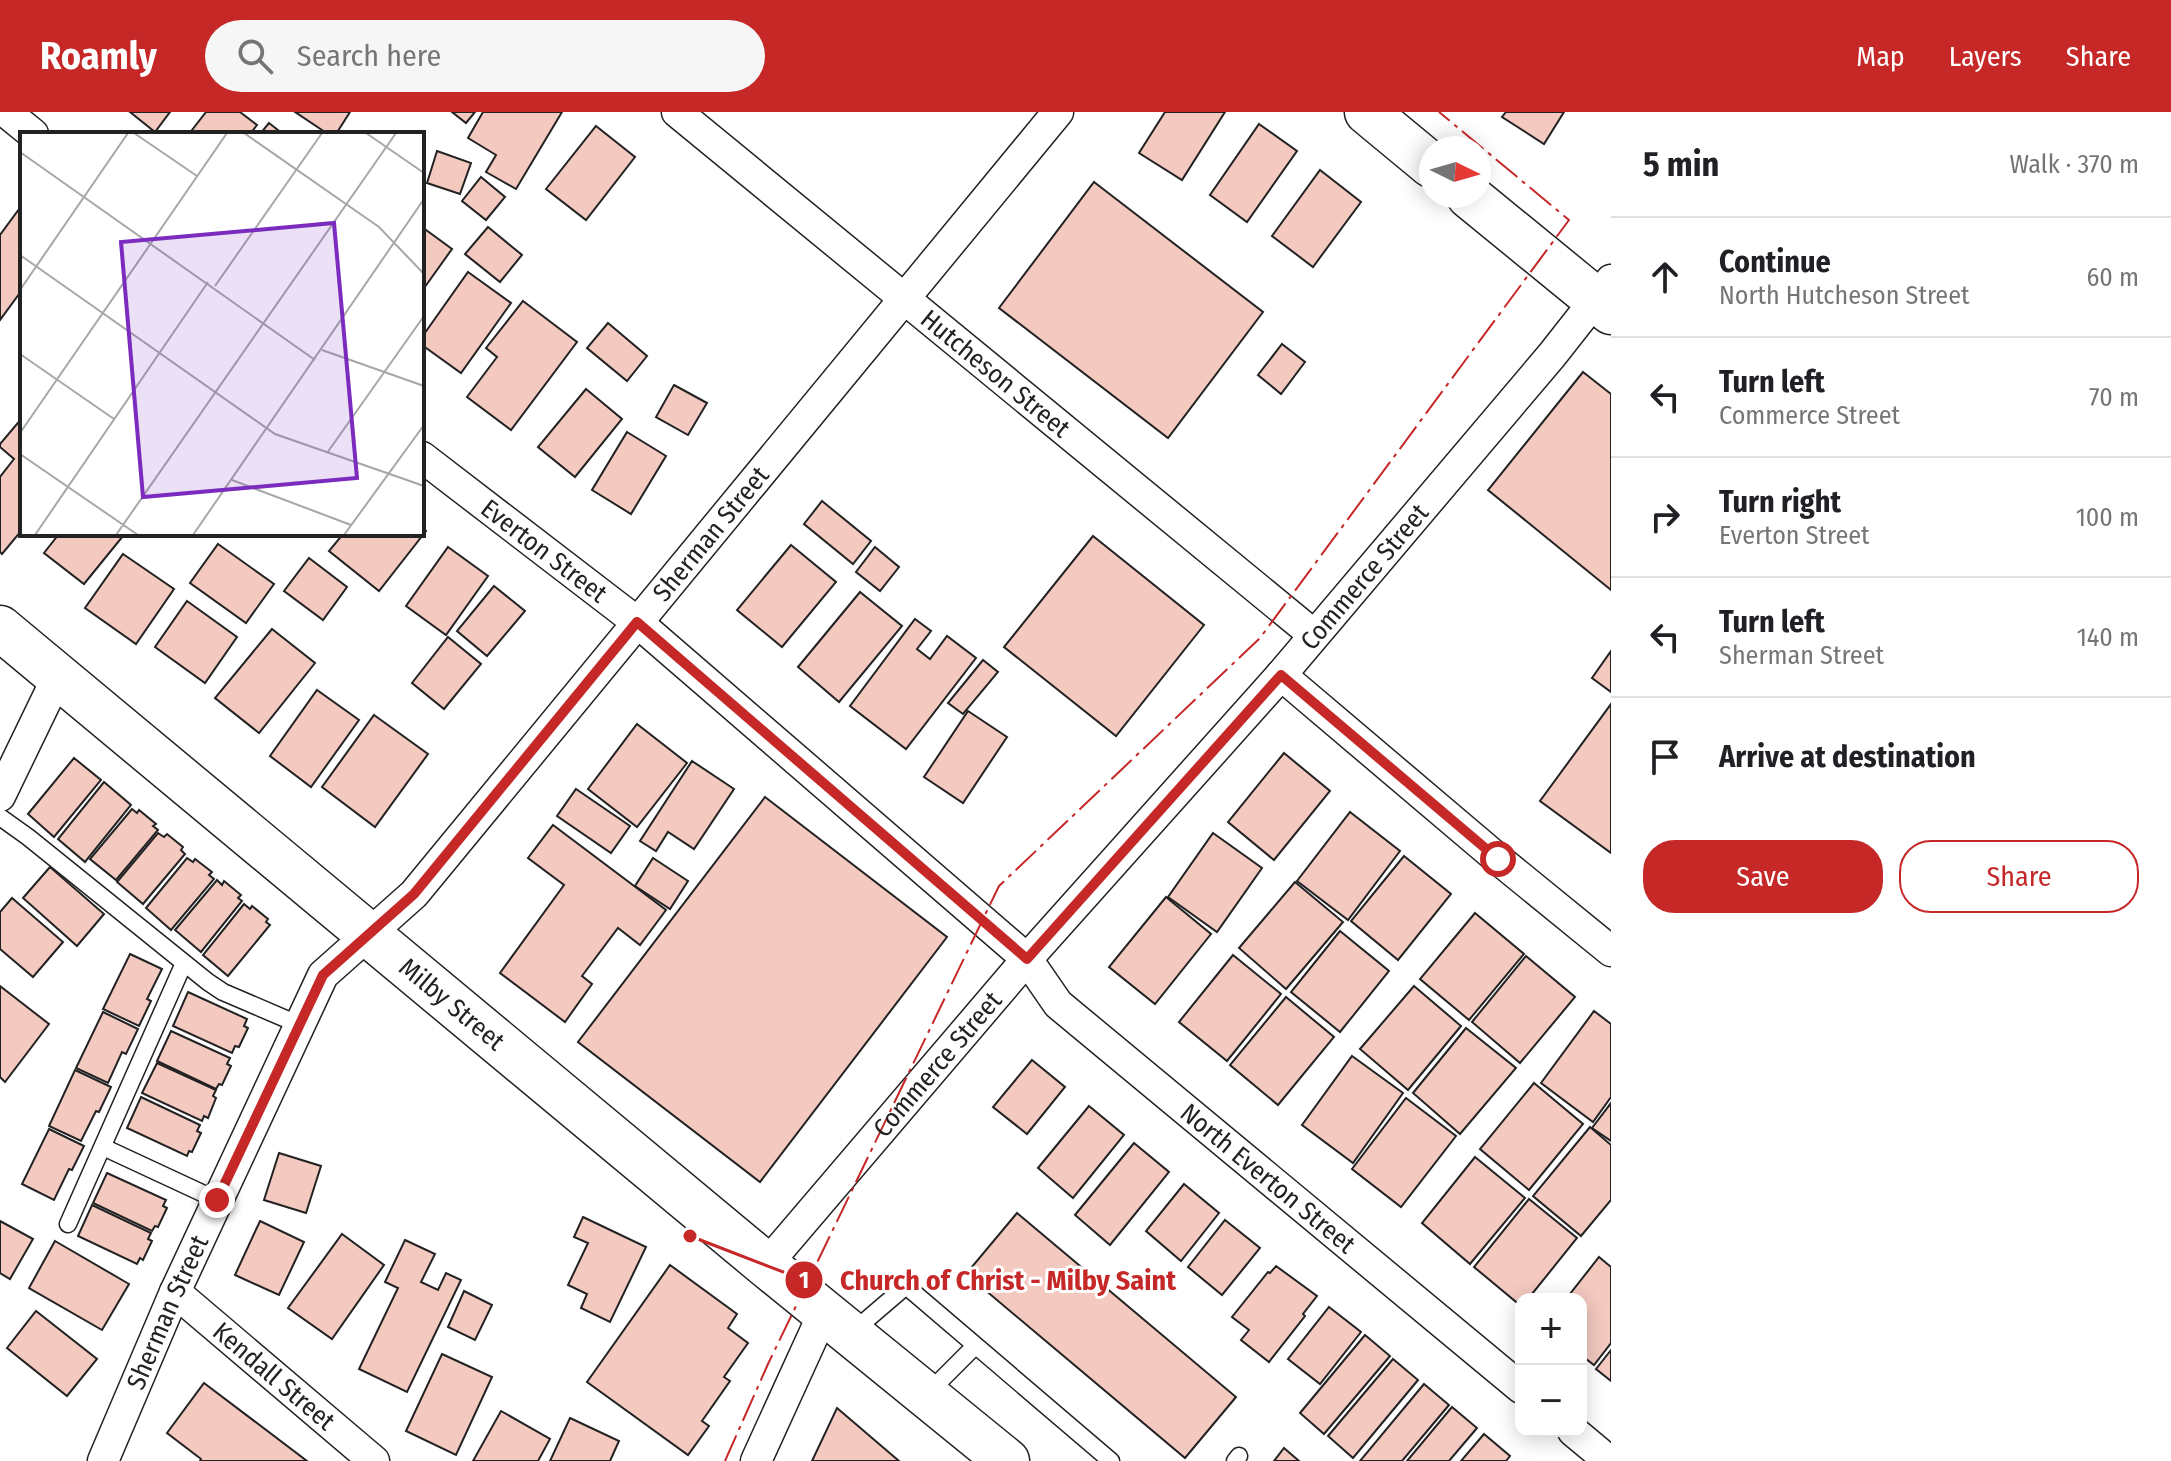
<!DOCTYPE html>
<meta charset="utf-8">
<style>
:root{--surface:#fff;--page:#f6f6f6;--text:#202124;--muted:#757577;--line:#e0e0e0;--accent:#c62828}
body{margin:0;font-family:"Fira Sans Condensed",sans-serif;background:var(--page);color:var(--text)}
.controls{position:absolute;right:24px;bottom:24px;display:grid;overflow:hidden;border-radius:16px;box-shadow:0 4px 20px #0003}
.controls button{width:72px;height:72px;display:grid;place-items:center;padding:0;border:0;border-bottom:2px solid var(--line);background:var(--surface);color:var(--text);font:40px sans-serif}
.compass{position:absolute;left:1419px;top:24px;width:72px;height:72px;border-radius:50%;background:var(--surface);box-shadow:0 4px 20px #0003;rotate:95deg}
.stop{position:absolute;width:24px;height:24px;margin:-18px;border:6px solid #c62828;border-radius:50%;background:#fff}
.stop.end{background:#c62828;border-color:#fff;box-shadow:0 2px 8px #0008}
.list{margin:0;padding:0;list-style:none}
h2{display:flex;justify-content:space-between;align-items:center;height:104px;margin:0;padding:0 32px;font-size:34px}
h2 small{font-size:26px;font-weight:400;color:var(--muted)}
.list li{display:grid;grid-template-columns:52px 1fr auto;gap:24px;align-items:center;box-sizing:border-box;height:120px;padding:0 32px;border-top:2px solid var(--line)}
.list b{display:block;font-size:30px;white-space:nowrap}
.list p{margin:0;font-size:26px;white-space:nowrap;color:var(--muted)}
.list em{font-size:26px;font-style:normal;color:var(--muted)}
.actions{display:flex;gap:16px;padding:24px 32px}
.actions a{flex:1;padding:18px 0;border:2px solid var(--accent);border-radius:32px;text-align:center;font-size:28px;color:var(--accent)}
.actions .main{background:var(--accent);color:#fff}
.icon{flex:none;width:44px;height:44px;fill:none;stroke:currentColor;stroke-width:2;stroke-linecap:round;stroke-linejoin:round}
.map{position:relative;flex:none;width:1611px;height:1349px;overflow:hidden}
header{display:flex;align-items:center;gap:48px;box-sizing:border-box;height:112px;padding:0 40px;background:var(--accent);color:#fff}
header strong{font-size:38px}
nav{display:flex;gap:44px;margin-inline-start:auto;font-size:28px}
.search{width:560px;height:72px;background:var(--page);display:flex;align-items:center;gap:20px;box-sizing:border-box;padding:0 28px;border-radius:44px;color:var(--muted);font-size:30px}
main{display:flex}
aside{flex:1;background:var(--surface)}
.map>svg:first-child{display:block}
.building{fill:#f3c9c0;stroke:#222;stroke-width:2}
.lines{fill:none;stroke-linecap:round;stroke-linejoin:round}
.lane-casing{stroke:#222;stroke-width:19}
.street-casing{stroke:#222;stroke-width:33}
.secondary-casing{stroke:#222;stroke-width:47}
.lane{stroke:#fff;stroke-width:16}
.street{stroke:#fff;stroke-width:30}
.secondary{stroke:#fff;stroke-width:44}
.power{stroke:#c62828;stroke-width:2;stroke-dasharray:28 6 4 6;stroke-linecap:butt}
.route{stroke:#c62828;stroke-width:10}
.labels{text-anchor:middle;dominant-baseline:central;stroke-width:6;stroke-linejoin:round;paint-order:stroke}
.street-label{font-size:26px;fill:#222;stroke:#fff}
.inset-road{fill:none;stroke:#a7a7a7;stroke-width:2}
.view{fill:#7b2cbf;fill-opacity:0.15;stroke:#7b2cbf;stroke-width:4}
.inset-edge{fill:none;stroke:#222;stroke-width:4}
.leader{fill:none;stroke:#c62828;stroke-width:3}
.callout-dot{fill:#c62828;stroke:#fff;stroke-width:3}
.mark-label{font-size:24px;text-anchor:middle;font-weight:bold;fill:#fff}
.callout-label{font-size:28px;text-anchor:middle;font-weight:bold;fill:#c62828;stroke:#fff;stroke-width:6;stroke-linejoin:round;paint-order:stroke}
</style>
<header>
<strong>Roamly</strong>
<div class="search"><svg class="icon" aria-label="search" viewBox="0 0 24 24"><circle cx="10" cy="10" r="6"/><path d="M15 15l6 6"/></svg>Search here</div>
<nav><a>Map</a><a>Layers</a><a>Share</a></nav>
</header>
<main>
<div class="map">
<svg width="1611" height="1349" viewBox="0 0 1611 1349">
<rect width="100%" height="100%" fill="#fff"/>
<g class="building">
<polygon points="130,0 170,0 155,20"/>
<polygon points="206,0 240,0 257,13 250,22 189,22"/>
<polygon points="295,0 350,0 336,22 328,22"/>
<polygon points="452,0 475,0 466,11"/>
<polygon points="483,0 562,0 516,77 486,60 496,43 468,26"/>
<polygon points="1165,0 1225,0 1182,68 1139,41"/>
<polygon points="1506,0 1564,0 1544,32 1502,5"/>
<polygon points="269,11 283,22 260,22"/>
<polygon points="1259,12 1297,39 1247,110 1210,83"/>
<polygon points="596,14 635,45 586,108 546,77"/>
<polygon points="437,39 471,51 460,82 427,71"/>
<polygon points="1320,58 1361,90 1313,155 1272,124"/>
<polygon points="481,65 505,85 486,108 462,89"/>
<polygon points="1094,70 1263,200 1168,326 999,196"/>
<polygon points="22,93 22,178 0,208 0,123"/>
<polygon points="422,115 452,137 422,179"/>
<polygon points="488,115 522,143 500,170 465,142"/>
<polygon points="468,160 511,191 461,261 422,233 422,225"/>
<polygon points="523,189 577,230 511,318 467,285 497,245 486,236"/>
<polygon points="608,211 647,244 627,269 587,236"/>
<polygon points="1282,232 1305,250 1281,282 1258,263"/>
<polygon points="1583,260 1611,282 1611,478 1488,378"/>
<polygon points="674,273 707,291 688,323 656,305"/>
<polygon points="586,277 622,307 575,365 538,335"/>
<polygon points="22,306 22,418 2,442 0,440 0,365 14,347 0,335 0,332"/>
<polygon points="627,320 666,344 631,402 592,378"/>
<polygon points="822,389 871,429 853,452 804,412"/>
<polygon points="422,416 426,419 379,479 329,439 343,422 422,422"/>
<polygon points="59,422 121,422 123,424 84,472 44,441"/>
<polygon points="1093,424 1204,513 1116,624 1004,535"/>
<polygon points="218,432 274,472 246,511 190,471"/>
<polygon points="791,433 836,470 782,535 737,498"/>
<polygon points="448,435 488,464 446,523 406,494"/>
<polygon points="875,435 899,455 880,479 856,460"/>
<polygon points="123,442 174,477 136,532 85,496"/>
<polygon points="309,446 347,475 323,508 284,479"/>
<polygon points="494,474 525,499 487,544 457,519"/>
<polygon points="860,480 902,514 839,590 798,555"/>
<polygon points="187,489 237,525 205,571 155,535"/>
<polygon points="915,507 931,519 917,537 930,547 947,524 976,546 906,637 850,594"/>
<polygon points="272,517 315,551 259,621 215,586"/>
<polygon points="448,525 481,552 444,597 412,571"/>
<polygon points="1611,539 1611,580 1592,566"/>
<polygon points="983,548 998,560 963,602 948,591"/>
<polygon points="317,578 359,608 311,675 270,644"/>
<polygon points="1611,592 1611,741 1540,689"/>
<polygon points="968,599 1007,625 963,691 924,665"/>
<polygon points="374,603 428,642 375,715 322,675"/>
<polygon points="637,612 687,651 637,715 588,677"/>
<polygon points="1284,641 1330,679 1274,748 1228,710"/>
<polygon points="74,646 101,668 54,725 28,702"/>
<polygon points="692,649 734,677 694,737 668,720 656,739 640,729"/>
<polygon points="104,670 131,693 85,750 58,727"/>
<polygon points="576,677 630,714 611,741 557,704"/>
<polygon points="765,685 947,825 760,1070 578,930"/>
<polygon points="132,697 137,701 139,698 156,712 153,714 158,718 116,768 90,747"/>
<polygon points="1350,700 1400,739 1348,808 1297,769"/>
<polygon points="553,713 666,798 640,833 618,816 582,864 592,872 565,910 500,861 564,773 528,746"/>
<polygon points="158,721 164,725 167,722 183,735 181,738 185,742 143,792 117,770"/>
<polygon points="1213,721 1262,756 1217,820 1168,785"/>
<polygon points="1404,744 1451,782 1398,848 1351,809"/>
<polygon points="187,746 193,750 195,747 212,760 209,763 214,767 171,818 146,796"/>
<polygon points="653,746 688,769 670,797 635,774"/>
<polygon points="50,755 104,802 77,834 23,786"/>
<polygon points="217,768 222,773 224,769 241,783 238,786 242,789 201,840 175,818"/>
<polygon points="1295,770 1343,810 1286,877 1239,836"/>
<polygon points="1166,785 1211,822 1155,892 1109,855"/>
<polygon points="12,786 63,830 33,865 0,837 0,800"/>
<polygon points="244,792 250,797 252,794 268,807 266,810 270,813 228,864 203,843"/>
<polygon points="1475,801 1524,842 1469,908 1420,867"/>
<polygon points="1340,819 1389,859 1340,920 1291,880"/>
<polygon points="130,842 162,857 147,887 151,889 139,914 103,897"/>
<polygon points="1233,843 1281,882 1227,949 1179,910"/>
<polygon points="1526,844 1575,885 1520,951 1472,910"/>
<polygon points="0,874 49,912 5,970 0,965"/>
<polygon points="1414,874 1461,914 1408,978 1360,937"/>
<polygon points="188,880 247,907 244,914 248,916 239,935 235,934 232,941 173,914"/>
<polygon points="1286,885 1334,925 1278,993 1230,953"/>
<polygon points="1594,899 1611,912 1611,985 1593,1010 1541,971"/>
<polygon points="103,900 138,917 126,942 122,940 108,971 76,956"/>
<polygon points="1466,916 1516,956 1460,1022 1413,981"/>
<polygon points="171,919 230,946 227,952 231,954 222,973 219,972 216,977 157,949"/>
<polygon points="1352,944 1403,981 1353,1051 1302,1013"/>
<polygon points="1032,948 1065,975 1027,1022 993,995"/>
<polygon points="157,951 216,978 213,984 216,986 208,1006 204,1004 202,1009 142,981"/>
<polygon points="75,958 111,975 99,1000 96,999 81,1029 49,1014"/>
<polygon points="1534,971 1583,1012 1529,1078 1480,1037"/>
<polygon points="141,985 200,1013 197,1019 201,1021 192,1040 189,1039 187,1044 127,1016"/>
<polygon points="1406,986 1456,1024 1401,1095 1352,1057"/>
<polygon points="1611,991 1611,1029 1592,1016"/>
<polygon points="1089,994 1124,1023 1073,1086 1038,1056"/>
<polygon points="1590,1015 1611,1033 1611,1088 1581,1124 1533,1084"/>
<polygon points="49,1017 84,1034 72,1058 69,1057 54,1088 22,1072"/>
<polygon points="1134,1031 1169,1060 1110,1133 1075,1103"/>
<polygon points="279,1041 321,1054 306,1101 264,1088"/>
<polygon points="1475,1045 1525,1086 1470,1152 1422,1111"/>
<polygon points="107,1061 166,1088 163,1094 167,1096 158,1115 155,1114 152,1119 93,1091"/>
<polygon points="1184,1072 1219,1101 1181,1149 1146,1119"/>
<polygon points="1529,1087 1577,1126 1528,1187 1521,1187 1521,1194 1474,1155"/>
<polygon points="92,1093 151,1121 148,1127 152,1129 143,1148 140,1146 137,1152 78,1124"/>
<polygon points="1017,1101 1236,1285 1185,1346 966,1162"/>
<polygon points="583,1105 646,1135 610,1210 581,1196 587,1182 568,1173 588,1131 574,1125"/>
<polygon points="1225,1108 1260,1136 1222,1183 1188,1155"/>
<polygon points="0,1109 33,1127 10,1167 0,1161"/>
<polygon points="260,1109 304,1130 279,1183 235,1163"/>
<polygon points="342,1122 384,1153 332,1227 288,1196"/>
<polygon points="405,1128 435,1142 421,1170 438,1178 446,1161 461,1168 407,1280 359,1257 398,1176 385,1170"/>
<polygon points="55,1129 129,1172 102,1218 29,1176"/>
<polygon points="1599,1145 1611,1155 1611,1231 1594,1253 1581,1243 1581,1187 1566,1187"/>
<polygon points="670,1153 737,1202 728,1216 748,1231 724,1265 730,1269 702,1309 709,1314 688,1343 587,1270"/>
<polygon points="1276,1154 1317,1184 1303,1202 1305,1204 1269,1250 1241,1228 1249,1218 1232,1205 1268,1160 1270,1161"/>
<polygon points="464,1179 492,1193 475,1228 448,1215"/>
<polygon points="1329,1195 1361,1220 1320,1272 1288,1247"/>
<polygon points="36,1199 97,1247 67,1284 7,1236"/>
<polygon points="1365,1223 1390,1244 1324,1322 1300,1301"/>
<polygon points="1611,1238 1611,1269 1596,1257"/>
<polygon points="442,1242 492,1265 456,1343 406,1319"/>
<polygon points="1393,1247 1418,1268 1353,1346 1328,1324"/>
<polygon points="204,1271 307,1349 200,1349 201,1347 167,1321"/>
<polygon points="1424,1272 1449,1293 1402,1349 1360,1349"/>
<polygon points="1452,1295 1477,1316 1449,1349 1407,1349"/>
<polygon points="837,1296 899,1349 812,1349"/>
<polygon points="501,1299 550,1327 538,1349 473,1349"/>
<polygon points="570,1306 619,1329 610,1349 550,1349"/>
<polygon points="1484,1322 1510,1344 1506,1349 1461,1349"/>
<polygon points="1284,1336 1299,1349 1274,1349"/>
</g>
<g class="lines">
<defs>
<g id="lane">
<polyline points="0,705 28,725 208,870 223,880 300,913"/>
<polyline points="103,1035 217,1088"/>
<polyline points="68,1112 184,851"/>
<polyline points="850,1222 906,1174 1111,1349"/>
<polyline points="928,1281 975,1234"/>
<polyline points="1235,1349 1239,1344"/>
</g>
<g id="street">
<polyline points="6,0 33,22"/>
<path id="s1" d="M677,0L1314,523"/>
<path id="s2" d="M422,345L637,510L1027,847L1058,892L1521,1276"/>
<polyline points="1281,563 1498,747 1611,839"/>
<polyline points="0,684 58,564"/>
<path id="s3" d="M766,1153L1027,847L1281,563L1552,243L1611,168"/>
<path id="s4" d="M175,1180L374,1349"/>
<polyline points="1573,1319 1609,1349"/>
<path id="s5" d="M103,1349L175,1180L323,863L414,782L1058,0"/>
<polyline points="756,1349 824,1200"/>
</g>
<g id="secondary">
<polyline points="1367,0 1431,53"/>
<polyline points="1469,84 1611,200"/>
<path id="s6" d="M0,516L766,1153L1007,1349"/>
</g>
</defs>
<use href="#lane" class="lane-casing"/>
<use href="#street" class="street-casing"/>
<use href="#secondary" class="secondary-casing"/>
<use href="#lane" class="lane"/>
<use href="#street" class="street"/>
<use href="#secondary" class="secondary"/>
<polyline class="power" points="725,1349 768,1252 999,774 1260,526 1569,108 1439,0"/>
</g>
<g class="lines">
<polyline class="route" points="217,1088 323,863 414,782 637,510 1027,847 1281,563 1498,747"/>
</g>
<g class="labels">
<g class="street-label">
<text stroke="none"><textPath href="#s1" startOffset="412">Hutcheson Street</textPath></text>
<text stroke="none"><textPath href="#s5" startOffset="1122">Sherman Street</textPath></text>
<text stroke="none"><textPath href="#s2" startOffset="154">Everton Street</textPath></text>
<text stroke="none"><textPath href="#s3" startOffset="912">Commerce Street</textPath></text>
<text stroke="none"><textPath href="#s6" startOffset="588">Milby Street</textPath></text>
<text stroke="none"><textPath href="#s3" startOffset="264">Commerce Street</textPath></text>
<text stroke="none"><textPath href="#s2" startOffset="1114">North Everton Street</textPath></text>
<text stroke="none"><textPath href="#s5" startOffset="162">Sherman Street</textPath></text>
<text stroke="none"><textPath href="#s4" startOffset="130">Kendall Street</textPath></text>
</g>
</g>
<g transform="translate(20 20)">
<rect width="404" height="404" fill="#fff"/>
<path class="inset-road" d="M114,1L177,44M224,1L359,95L404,142M346,1L404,41M0,20L295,228M0,123L255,302L404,354M195,154L302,1M0,158L108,1M302,218L404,254M0,222L94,287M0,301L207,1M307,321L404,184M0,322L118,403M212,348L331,393M15,403L188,150M96,403L376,1M173,403L404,67M324,403L404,293"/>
<path class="view" d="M314,91L337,346L123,365L101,110Z"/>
<rect width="404" height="404" class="inset-edge"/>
</g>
<path class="leader" d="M690 1124L804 1168"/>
<g class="callout-dot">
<circle cx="690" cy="1124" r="8"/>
<circle cx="804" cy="1168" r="20"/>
</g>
<g class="mark-label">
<text x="804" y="1176">1</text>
</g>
<g class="callout-label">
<text x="1008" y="1178">Church of Christ - Milby Saint</text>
</g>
</svg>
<div class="controls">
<button>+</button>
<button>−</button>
</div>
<svg class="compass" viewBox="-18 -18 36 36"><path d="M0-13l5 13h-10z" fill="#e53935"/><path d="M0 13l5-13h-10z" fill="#757577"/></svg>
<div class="stop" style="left:1498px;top:747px"></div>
<div class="stop end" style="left:217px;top:1088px"></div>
</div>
<aside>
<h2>5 min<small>Walk · 370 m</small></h2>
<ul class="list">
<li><svg class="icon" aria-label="ahead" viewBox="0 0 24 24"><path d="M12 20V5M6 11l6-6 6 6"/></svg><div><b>Continue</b><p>North Hutcheson Street</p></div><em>60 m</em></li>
<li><svg class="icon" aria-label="left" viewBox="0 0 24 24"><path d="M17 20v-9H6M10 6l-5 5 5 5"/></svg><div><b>Turn left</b><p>Commerce Street</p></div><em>70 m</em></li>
<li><svg class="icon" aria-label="right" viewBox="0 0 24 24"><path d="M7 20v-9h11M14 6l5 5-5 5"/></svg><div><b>Turn right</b><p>Everton Street</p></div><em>100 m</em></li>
<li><svg class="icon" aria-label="left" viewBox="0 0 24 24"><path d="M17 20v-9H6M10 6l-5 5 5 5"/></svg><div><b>Turn left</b><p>Sherman Street</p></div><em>140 m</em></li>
<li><svg class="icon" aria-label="arrive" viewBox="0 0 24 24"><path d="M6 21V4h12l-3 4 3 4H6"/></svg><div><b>Arrive at destination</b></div></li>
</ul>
<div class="actions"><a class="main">Save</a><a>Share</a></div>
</aside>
</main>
